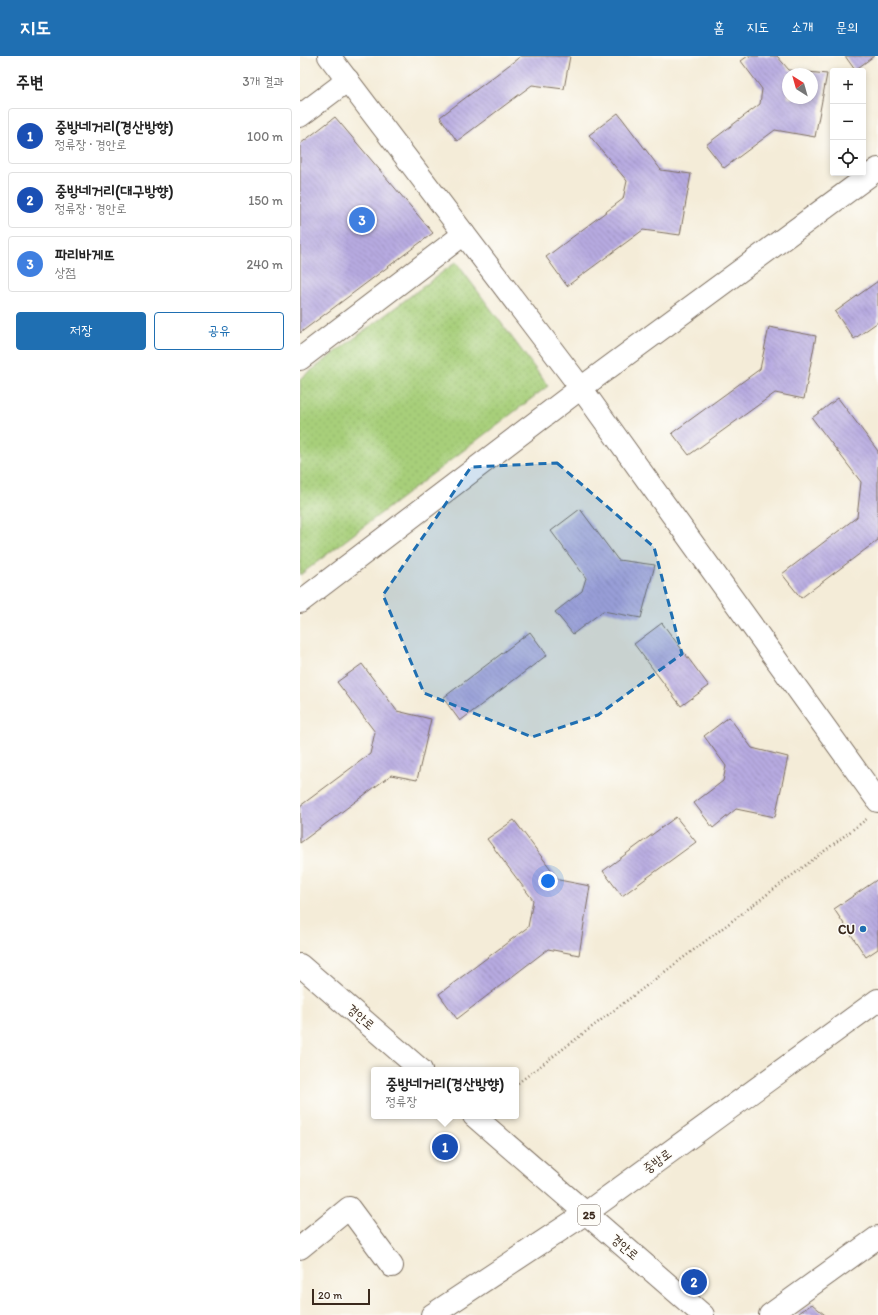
<!DOCTYPE html>
<html lang="ko">
<meta charset="utf-8">
<style>
:root{--surface:#fff;--page:#f2f2f2;--text:#222;--muted:#767676;--line:#e0e0e0;--accent:#1f6fb2}
body{margin:0;font-family:Itim,"Poor Story",sans-serif;background:var(--page);color:var(--text)}
.controls{position:absolute;right:12px;top:12px;display:grid;overflow:hidden;border-radius:4px;box-shadow:0 2px 6px #0003}
.controls button{width:36px;height:36px;display:grid;place-items:center;padding:0;border:0;border-bottom:1px solid var(--line);background:var(--surface);color:var(--text);font:20px sans-serif}
.compass{position:absolute;left:482px;top:12px;width:36px;height:36px;border-radius:50%;background:var(--surface);box-shadow:0 2px 6px #0003;rotate:323deg}
.scale{position:absolute;left:12px;bottom:10px;width:58px;box-sizing:border-box;padding-left:4px;border:2px solid #3b2a1e;border-top:0;font-size:11px;line-height:14px;white-space:nowrap;color:#3b2a1e;-webkit-text-stroke:3px #fdfcf7;paint-order:stroke}
.you{position:absolute;left:248px;top:825px;width:14px;height:14px;margin:-10px;border:3px solid #fff;border-radius:50%;background:#1a73e8;box-shadow:0 0 0 6px #1a73e833}
.badge{display:grid;place-items:center;width:26px;height:26px;border-radius:50%;background:var(--accent);color:#fff;font-size:13px;font-weight:700}
.pin{position:absolute;translate:-50% -50%;border:2px solid #fff;box-shadow:0 1px 4px #0006}
.popup{position:absolute;left:71px;top:1011px;width:148px;height:52px;box-sizing:border-box;display:grid;place-content:center;border-radius:4px;background:var(--surface);filter:drop-shadow(0 1px 3px #0005);font-size:13px;white-space:nowrap;color:var(--muted)}
.popup b{font-size:15px;color:var(--text)}
.popup::after{content:'';position:absolute;left:50%;top:100%;margin-left:-8px;border:8px solid transparent;border-top-color:var(--surface)}
.list{margin:0;padding:0;list-style:none}
h2{display:flex;justify-content:space-between;align-items:center;height:52px;margin:0;padding:0 16px;font-size:17px}
h2 small{font-size:13px;font-weight:400;color:var(--muted)}
.list li{display:grid;grid-template-columns:26px 1fr auto;gap:12px;align-items:center;box-sizing:border-box;height:56px;margin:0 8px 8px;padding:0 8px;border:1px solid var(--line);border-radius:4px}
.list b{display:block;font-size:15px;white-space:nowrap}
.list p{margin:0;font-size:13px;white-space:nowrap;color:var(--muted)}
.list em{font-size:13px;font-style:normal;color:var(--muted)}
.actions{display:flex;gap:8px;padding:12px 16px}
.actions a{flex:1;padding:9px 0;border:1px solid var(--accent);border-radius:4px;text-align:center;font-size:14px;color:var(--accent)}
.actions .main{background:var(--accent);color:#fff}
.icon{flex:none;width:22px;height:22px;fill:none;stroke:currentColor;stroke-width:2;stroke-linecap:round;stroke-linejoin:round}
.map{position:relative;flex:none;width:578px;height:1259px;overflow:hidden}
header{display:flex;align-items:center;gap:24px;box-sizing:border-box;height:56px;padding:0 20px;background:var(--accent);color:#fff}
header strong{font-size:19px}
nav{display:flex;gap:22px;margin-inline-start:auto;font-size:14px}
main{display:flex}
aside{flex:1;background:var(--surface)}
.map>svg:first-child{display:block}
.grass{fill:url(#grass-dots);stroke:#717c4c}
.building{fill:url(#building-back-hatch);fill-rule:evenodd}
.lines{fill:none;stroke-linecap:round;stroke-linejoin:round}
.minor-casing{stroke:#7c6e5f;stroke-width:24}
.major-casing{stroke:#7c6e5f;stroke-width:24}
.path{stroke:#7c6e5f;stroke-width:2.5;stroke-dasharray:1 3;stroke-linecap:butt}
.minor{stroke:#fff;stroke-width:22}
.major{stroke:#fff;stroke-width:22}
.marked{fill:#1f6fb2;fill-opacity:0.2;stroke:#1f6fb2;stroke-width:3;stroke-dasharray:8 5;stroke-linejoin:round}
.poi-dot{fill:#1f6fb2;stroke:#fdfcf7;stroke-width:1.5}
.labels{text-anchor:middle;dominant-baseline:central;stroke-width:3;stroke-linejoin:round;paint-order:stroke}
.shield{fill:#fdfcf7;stroke:#75695f;stroke-width:1}
.shield-label{font-size:12px;font-weight:bold;fill:#3b2a1e}
.poi-label{font-size:13px;font-weight:bold;fill:#3b2a1e;stroke:#fdfcf7;text-anchor:end}
.street-label{font-size:13px;fill:#3b2a1e;stroke:#fdfcf7}
</style>
<header>
<strong>지도</strong>
<nav><a>홈</a><a>지도</a><a>소개</a><a>문의</a></nav>
</header>
<main>
<aside>
<h2>주변<small>3개 결과</small></h2>
<ul class="list">
<li><span class="badge" style="background:#1a4fb4">1</span><div><b>중방네거리(경산방향)</b><p>정류장 · 경안로</p></div><em>100 m</em></li>
<li><span class="badge" style="background:#1a4fb4">2</span><div><b>중방네거리(대구방향)</b><p>정류장 · 경안로</p></div><em>150 m</em></li>
<li><span class="badge" style="background:#3f7fe0">3</span><div><b>파리바게뜨</b><p>상점</p></div><em>240 m</em></li>
</ul>
<div class="actions"><a class="main">저장</a><a>공유</a></div>
</aside>
<div class="map">
<svg width="578" height="1259" viewBox="0 0 578 1259">
<defs>
<pattern id="grass-dots" width="8" height="8" patternUnits="userSpaceOnUse"><rect width="8" height="8" fill="#a7cf7a"/><path d="M2 2h.1M6 6h.1" fill="none" stroke="#91b269" stroke-width="1.8" stroke-linecap="round"/></pattern>
<pattern id="building-back-hatch" width="6" height="6" patternUnits="userSpaceOnUse"><rect width="6" height="6" fill="#b7aae1"/><path d="M-1 5l2 2M0 0l6 6M5-1l2 2" fill="none" stroke="#968bb6"/></pattern>
</defs>
<rect width="100%" height="100%" fill="#fdfcf7"/>
<filter id="ink" filterUnits="userSpaceOnUse"><feTurbulence type="fractalNoise" baseFrequency=".025" numOctaves="2"/><feDisplacementMap in="SourceGraphic" scale="8" xChannelSelector="R" yChannelSelector="G"/><feConvolveMatrix kernelMatrix="1 2 1 2 8 2 1 2 1" color-interpolation-filters="sRGB"/></filter>
<filter id="wash" filterUnits="userSpaceOnUse"><feTurbulence type="fractalNoise" baseFrequency=".012" numOctaves="4" result="noise"/><feDisplacementMap in="SourceGraphic" scale="16" xChannelSelector="R" yChannelSelector="G"/><feGaussianBlur stdDeviation="0.9" result="paint"/><feColorMatrix in="noise" values="0 0 0 0 0 0 0 0 0 0 0 0 0 0 0 0 0 1.4 0 .05"/><feComposite in="paint" operator="in"/></filter>
<g filter="url(#wash)">
<rect width="100%" height="100%" fill="#f4ecd8"/>
<polygon class="grass" points="156,206 248,330 0,519 0,323"/>
<g id="blocks">
<g class="building">
<polygon points="221,0 270,0 264,33 232,29 157,85 140,61"/>
<path d="M448,0H477L489,14L527,18L515,81L475,74L424,112L406,89L460,48L462,33L441,5ZM488,18H512V42H488Z"/>
<polygon points="545,0 574,0 555,14"/>
<polygon points="318,57 361,114 391,118 380,179 343,174 267,230 246,201 323,143 327,125 289,79"/>
<polygon points="35,61 133,177 0,277 0,88"/>
<polygon points="578,225 578,266 554,283 535,256"/>
<polygon points="469,271 516,280 504,343 475,337 389,399 372,377 460,313"/>
<polygon points="538,342 578,395 578,484 501,542 482,518 557,461 561,426 512,362"/>
<polygon points="280,453 318,504 355,509 341,562 303,555 273,578 255,556 282,535 286,522 251,475"/>
<polygon points="362,567 409,630 381,650 334,588"/>
<polygon points="230,576 247,599 160,665 143,642"/>
<polygon points="62,608 97,655 131,663 117,724 91,719 0,787 0,750 70,698 75,676 37,626"/>
<polygon points="429,661 452,692 488,701 475,761 436,753 413,772 394,747 423,725 426,710 404,680"/>
<polygon points="376,761 396,786 322,840 303,815"/>
<polygon points="214,764 259,824 290,830 279,899 248,893 157,963 139,938 228,871 233,844 187,783"/>
<polygon points="578,823 578,893 566,901 534,853"/>
<polygon points="512,1248 525,1259 497,1259 499,1257"/>
</g>
</g>
</g>
<g filter="url(#ink)">
<use href="#blocks" fill-opacity="0" stroke="#7c6e5f" stroke-width="1"/>
<g class="lines">
<defs>
<g id="minor">
<polyline points="29,0 281,332 578,745"/>
<polyline points="0,60 48,24"/>
<polyline points="0,303 164,178"/>
<polyline points="0,546 281,332 578,113"/>
<polyline points="0,1192 49,1152 92,1210"/>
<polyline points="132,1259 286,1157 578,944"/>
<polyline points="470,1259 578,1181"/>
</g>
<g id="major">
<polyline points="0,909 121,1014"/>
<polyline points="174,1060 403,1259"/>
</g>
</defs>
<use href="#minor" class="minor-casing"/>
<use href="#major" class="major-casing"/>
<polyline class="path" points="218,1027 568,762"/>
<use href="#minor" class="minor"/>
<use href="#major" class="major"/>
</g>
</g>
<path class="marked" d="M257,407L354,491L382,598L298,659L232,681L124,637L83,539L171,411Z"/>
<circle class="poi-dot" cx="563" cy="873" r="4"/>
<g class="labels">
<rect class="shield" x="278" y="1149" width="22" height="20" rx="3"/>
<g class="shield-label">
<text x="289" y="1159">25</text>
</g>
<g class="poi-label">
<text x="555" y="873">CU</text>
</g>
<g class="street-label">
<text transform="translate(61 961) rotate(41)">경안로</text>
<text transform="translate(357 1105) rotate(-36)">중방로</text>
<text transform="translate(325 1191) rotate(41)">경안로</text>
</g>
</g>
</svg>
<div class="controls">
<button>+</button>
<button>−</button>
<button><svg class="icon" aria-label="locate" viewBox="0 0 24 24"><circle cx="12" cy="12" r="6"/><path d="M12 2v4M12 18v4M2 12h4M18 12h4"/></svg></button>
</div>
<svg class="compass" viewBox="-18 -18 36 36"><path d="M0-13l5 13h-10z" fill="#e53935"/><path d="M0 13l5-13h-10z" fill="#767676"/></svg>
<div class="scale">20 m</div>
<div class="you"></div>
<div class="pin badge" style="left:145px;top:1091px;background:#1a4fb4">1</div>
<div class="popup"><b>중방네거리(경산방향)</b>정류장</div>
<div class="pin badge" style="left:394px;top:1226px;background:#1a4fb4">2</div>
<div class="pin badge" style="left:62px;top:164px;background:#3f7fe0">3</div>
</div>
</main>
